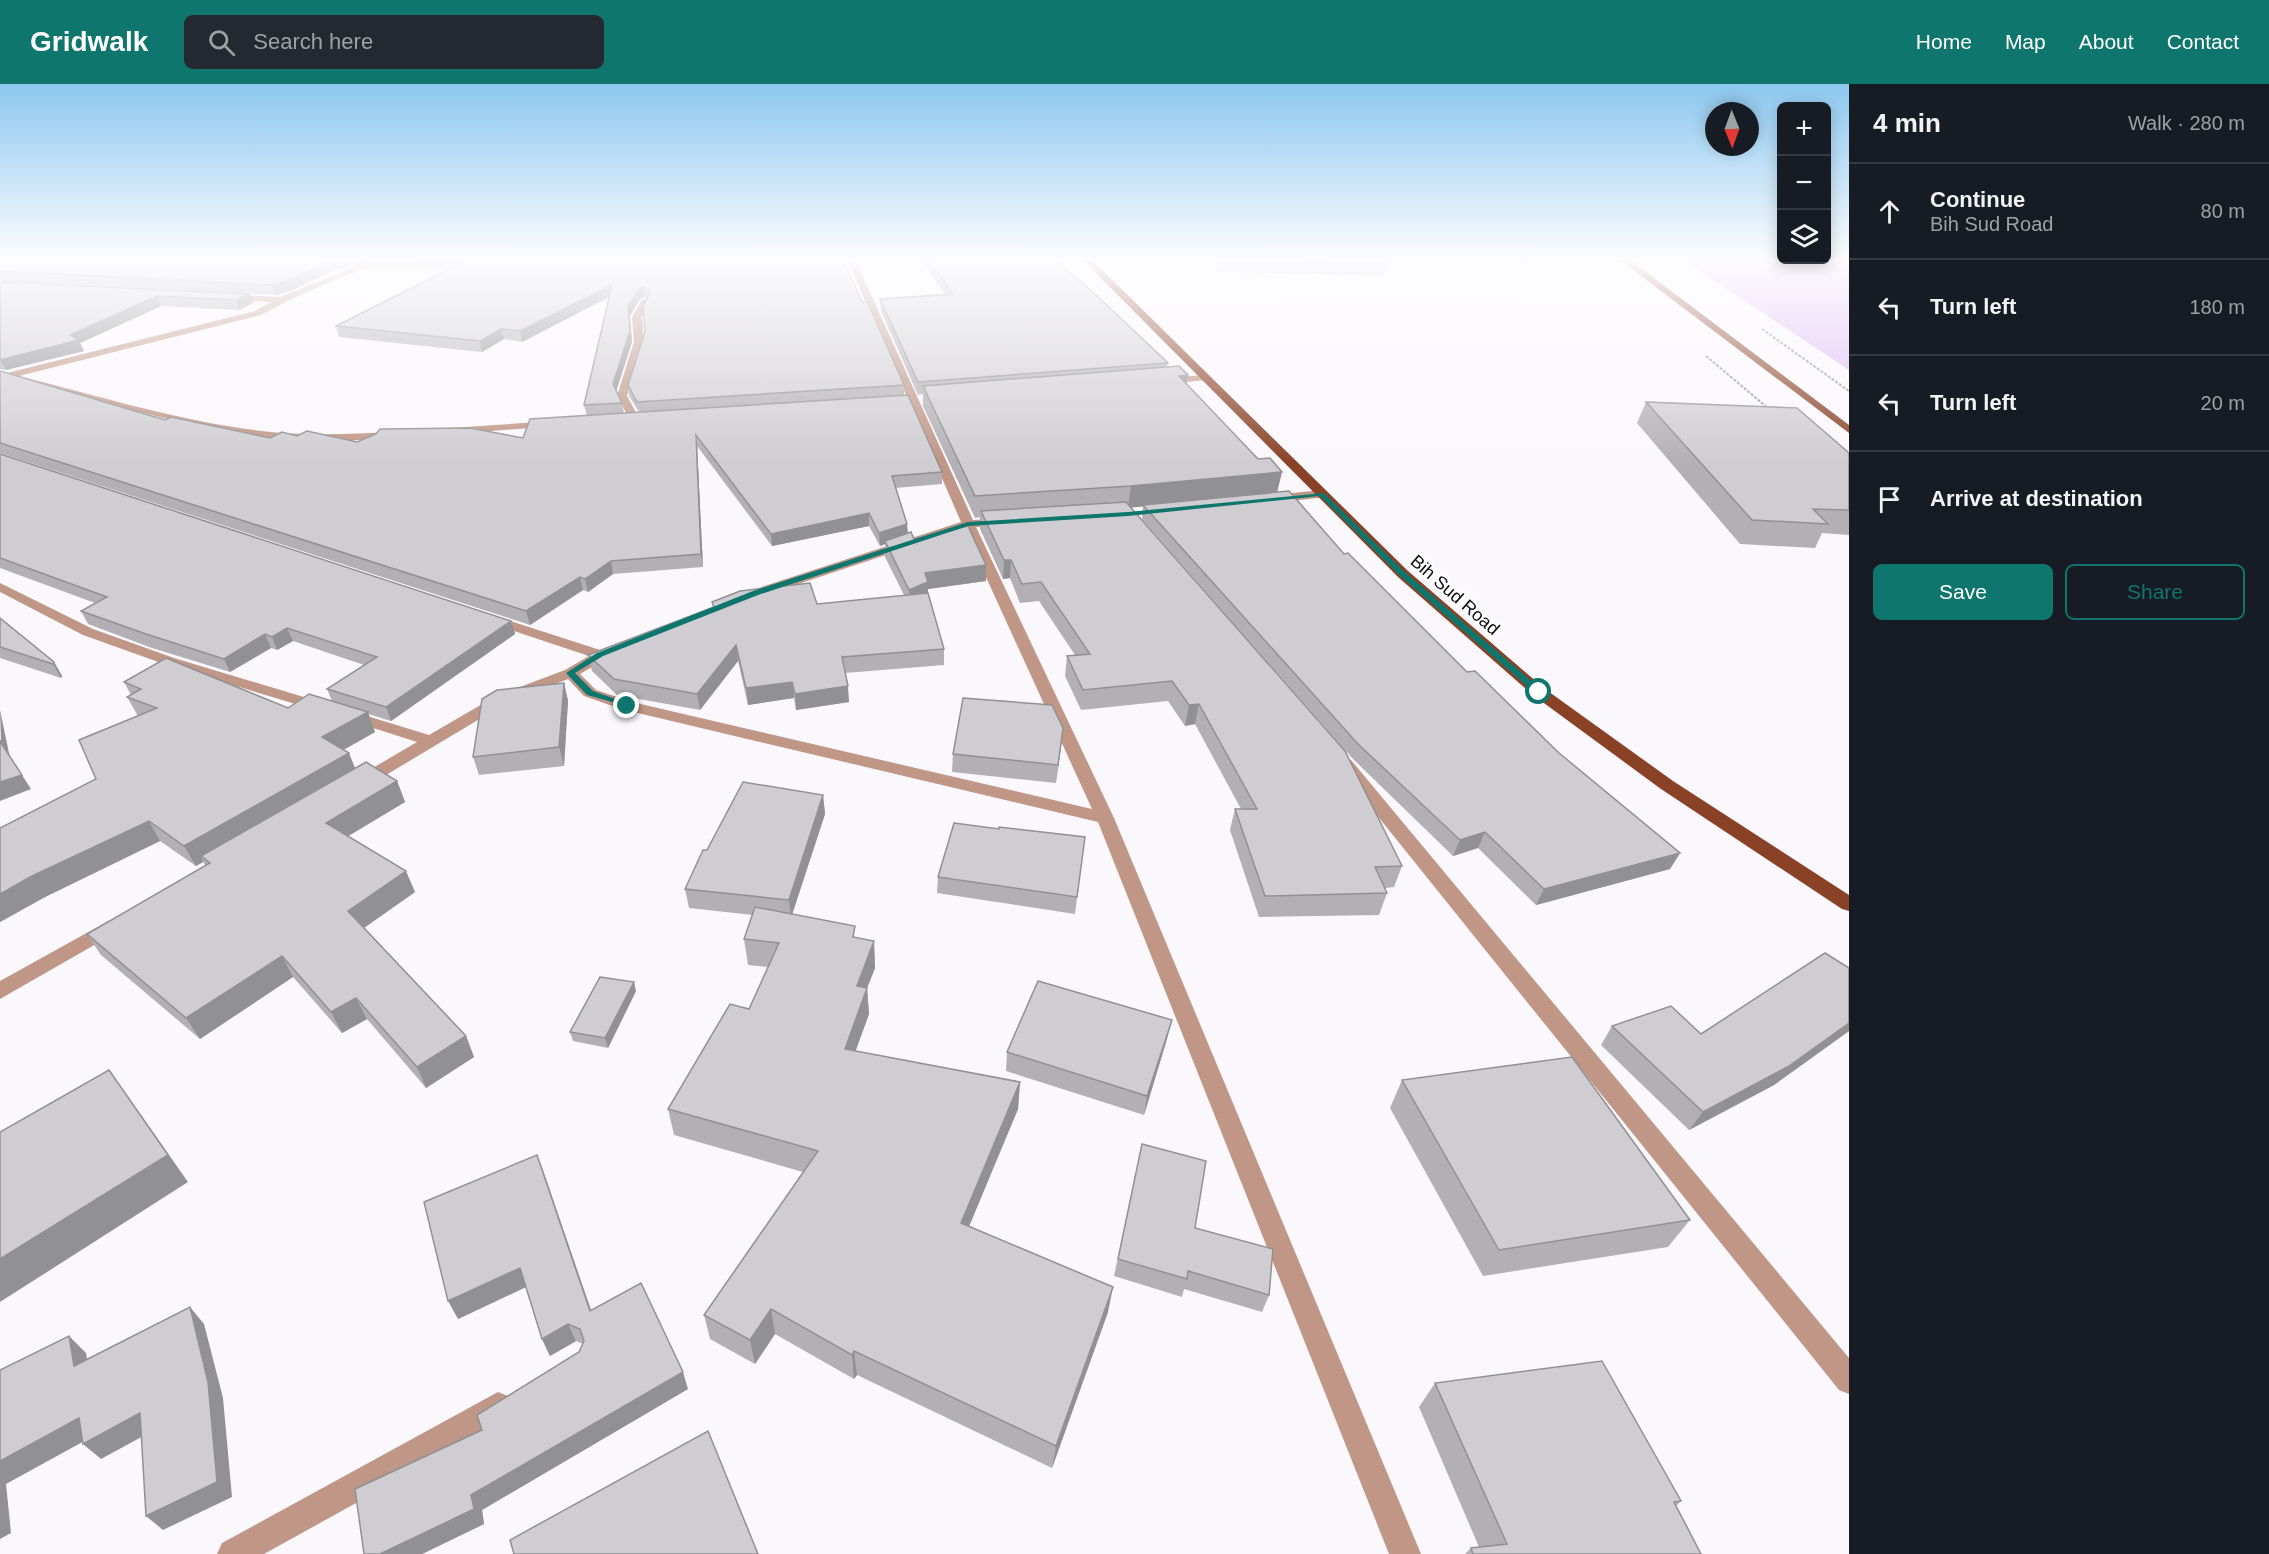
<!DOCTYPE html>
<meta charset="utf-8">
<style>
:root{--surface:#171b24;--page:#242831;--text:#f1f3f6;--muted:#9ea1a6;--line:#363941;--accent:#0f766e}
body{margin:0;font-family:Helvetica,sans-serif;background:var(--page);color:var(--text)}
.controls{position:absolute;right:18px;top:18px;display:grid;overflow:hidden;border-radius:9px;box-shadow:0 3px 15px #0003}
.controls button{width:54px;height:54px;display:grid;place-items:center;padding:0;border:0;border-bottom:2px solid var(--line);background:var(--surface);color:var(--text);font:30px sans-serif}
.compass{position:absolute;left:1705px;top:18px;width:54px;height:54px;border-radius:50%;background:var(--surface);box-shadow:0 3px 15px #0003;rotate:179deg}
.stop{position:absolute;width:18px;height:18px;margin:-14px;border:4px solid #0f766e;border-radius:50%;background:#fff}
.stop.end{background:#0f766e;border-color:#fff;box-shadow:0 2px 6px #0008}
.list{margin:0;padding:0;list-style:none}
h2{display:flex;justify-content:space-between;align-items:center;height:78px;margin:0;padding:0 24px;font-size:26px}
h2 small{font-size:20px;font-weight:400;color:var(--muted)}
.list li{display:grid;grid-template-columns:39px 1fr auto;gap:18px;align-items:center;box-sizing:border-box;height:96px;padding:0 24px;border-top:2px solid var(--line)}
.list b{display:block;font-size:22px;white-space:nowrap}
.list p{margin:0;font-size:20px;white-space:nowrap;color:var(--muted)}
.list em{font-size:20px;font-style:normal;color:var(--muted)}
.actions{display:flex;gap:12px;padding:18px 24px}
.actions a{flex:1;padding:14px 0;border:2px solid var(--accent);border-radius:9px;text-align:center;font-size:21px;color:var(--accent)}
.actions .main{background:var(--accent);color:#fff}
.icon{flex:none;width:33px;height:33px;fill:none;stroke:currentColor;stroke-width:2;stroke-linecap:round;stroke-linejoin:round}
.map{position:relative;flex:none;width:1849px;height:1470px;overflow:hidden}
header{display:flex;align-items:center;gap:36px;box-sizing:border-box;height:84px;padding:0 30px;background:var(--accent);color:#fff}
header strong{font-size:28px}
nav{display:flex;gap:33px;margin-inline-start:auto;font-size:21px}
.search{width:420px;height:54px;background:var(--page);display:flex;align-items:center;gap:15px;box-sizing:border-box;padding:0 21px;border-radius:9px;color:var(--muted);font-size:22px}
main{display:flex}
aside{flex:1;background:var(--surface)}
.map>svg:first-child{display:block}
.green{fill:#ddbaf6}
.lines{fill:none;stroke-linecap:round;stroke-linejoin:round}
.path{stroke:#959397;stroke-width:2;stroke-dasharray:3 1.5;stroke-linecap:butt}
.minor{fill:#c09686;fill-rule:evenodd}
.major{fill:#894226;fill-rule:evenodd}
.wall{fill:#b2b0b4;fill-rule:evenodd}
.shaded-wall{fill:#919092}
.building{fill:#cfcdd1;stroke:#919092;stroke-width:1.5}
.route{fill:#0f766e}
.labels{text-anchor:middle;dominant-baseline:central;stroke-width:4.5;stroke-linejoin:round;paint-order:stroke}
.far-street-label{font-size:18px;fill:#0d0c0e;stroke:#fff}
</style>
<header>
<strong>Gridwalk</strong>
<div class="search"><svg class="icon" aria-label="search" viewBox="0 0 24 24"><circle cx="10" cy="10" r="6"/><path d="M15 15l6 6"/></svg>Search here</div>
<nav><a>Home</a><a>Map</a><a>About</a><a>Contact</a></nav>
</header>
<main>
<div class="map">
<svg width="1849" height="1470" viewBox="0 0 1849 1470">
<rect width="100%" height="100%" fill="#fbf8fd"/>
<polygon class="green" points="1679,173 1781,173 1782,176 1849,173 1849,286"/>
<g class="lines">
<g class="path">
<polyline points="1762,245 1849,307"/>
<polyline points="1706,272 1769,325"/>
</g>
<g class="minor">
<polygon points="846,173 854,173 973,436 1003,434 1009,438 1003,442 976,443 1114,734 1421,1470 1389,1470 1098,738 621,625 584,612 568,595 508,618 366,703 354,703 351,699 354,695 417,658 342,634 340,631 342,628 354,628 429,651 496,612 565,586 589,572 484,537 482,534 489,530 600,566 611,562 616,563 618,566 616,569 580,590 596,606 632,618 1092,725 964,445 756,514 746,514 744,511 746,508 961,438"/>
<path d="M368,177H392L396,179C388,184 378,180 369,183C332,196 295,212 261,231L19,292C99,312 179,337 261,347C305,352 350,350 394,348L398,349V353L345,357L261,353L179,338L0,293V287L7,289L255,227L271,218L227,216L223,213L227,210L280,213Z"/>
<polygon points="645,215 649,218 642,233 644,258 627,312 639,334 634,337 629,334 617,312 634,258 632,233 642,216"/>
<polygon points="1204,291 1208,292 1208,296 1164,300 1159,297 1164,294"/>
<polygon points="553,337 557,338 557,342 451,350 445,347 451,344"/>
<polygon points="1322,406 1326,407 1326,413 1273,419 1267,415 1273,411"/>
<polygon points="0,499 93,545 174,574 327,620 329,623 321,628 315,626 164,580 83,551 0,508"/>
<polygon points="1345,675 1351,676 1849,1274 1849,1310 1839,1306 1339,684 1336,680 1339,676"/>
<polygon points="110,836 117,838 120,843 117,848 0,915 0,897"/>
<polygon points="498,1308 508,1312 512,1322 508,1332 461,1361 264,1470 217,1470 222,1459"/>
</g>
<g class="major">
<polygon points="1080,173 1089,173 1408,487 1545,605 1673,697 1849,811 1849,827 1842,825 1661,705 1533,611 1398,493"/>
<polygon points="1616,173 1626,173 1849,341 1849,349"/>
</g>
</g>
<g class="wall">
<path d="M0,173H842L862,218L904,301V311L942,388V400L895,404L907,440L908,450L914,455L986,497L928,505V509L944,565V581L845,589L849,618L796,626L794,614L748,621L738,577L700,626L617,611L592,587L588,571L713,523L712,518L817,520L904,511L885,473V460L880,462L869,442L772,462L697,362L703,483L613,490L588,508L583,506L530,541L0,369V287L165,336L270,354L297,352L357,358L523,354L587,332L584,321L610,213L522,258L504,255L482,268L339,253L336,242L449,185H369L366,177L345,185H337L290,207L276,211L0,197ZM644,213L647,214L645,248L628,301L629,312L639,328L624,329L622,319L616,307L632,258L630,232L640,215Z"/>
<polygon points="919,173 1052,173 1168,279 1167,283 1186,299 1278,408 1344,470 1467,588 1559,669 1680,769 1670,785 1536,821 1478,764 1453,772 1353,675 1142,435 1143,422 1131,423 1402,782 1394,803 1385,804 1387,809 1379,831 1259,833 1230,746 1235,725 1241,725 1195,640 1185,642 1168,617 1081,626 1065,592 1067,572 1075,571 1039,517 1020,519 1010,494 1003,495 980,445 980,433 975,434 923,322 923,310 918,311 881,227 880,215 945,210"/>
<polygon points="1211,173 1384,173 1387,177 1383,191 1218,188"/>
<polygon points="0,198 249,210 253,219 239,226 161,222 80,259 84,267 6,286 0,285"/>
<polygon points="1646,318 1849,369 1849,451 1822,449 1815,464 1740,460 1637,339"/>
<polygon points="0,370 511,537 515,550 391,637 368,630 375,648 343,666 355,684 397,697 405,718 348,752 415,808 364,844 466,952 474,973 426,1004 367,935 342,949 293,893 200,955 101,871 87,850 205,781 203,778 196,782 160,757 45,813 0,838 0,744 96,695 138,632 127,613 131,611 124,598 288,624 332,617 327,605 364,581 293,557 277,566 271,564 230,588 152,564 88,540 81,527 95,519 0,484"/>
<polygon points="0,534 54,578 62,592 61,594 0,574"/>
<polygon points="564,599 568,617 564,682 479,691 473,673"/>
<polygon points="1061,662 1056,699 952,688 953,670"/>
<polygon points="823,711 825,730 792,830 856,854 874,857 875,884 867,904 869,930 855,967 1020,998 1018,1025 969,1142 1108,1228 1052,1384 857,1291 854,1295 775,1250 755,1280 710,1255 704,1231 803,1088 674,1051 668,1025 749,925 768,883 748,881 744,855 753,831 689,824 685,805"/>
<polygon points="999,745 1085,753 1075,830 937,809 938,793"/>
<polygon points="1849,884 1849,947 1774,1001 1689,1046 1601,961 1612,942 1701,950"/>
<polygon points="636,907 608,964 573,957 570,948"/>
<polygon points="1167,955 1144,1031 1006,987 1007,968"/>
<polygon points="1402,996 1690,1136 1668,1163 1483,1192 1390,1024"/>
<polygon points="1142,1060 1195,1144 1269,1211 1262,1228 1184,1205 1182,1213 1114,1192"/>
<polygon points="537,1071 591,1226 688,1305 482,1426 484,1440 422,1470 482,1346 579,1268 583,1260 576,1257 550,1272 542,1255 526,1203 458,1235"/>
<polygon points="1435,1299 1681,1417 1676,1422 1701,1470 1465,1470 1471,1464 1479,1463 1419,1323"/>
</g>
<g class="shaded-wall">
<polygon points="348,173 371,173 371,175 366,175 366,177 345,185 343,175"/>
<polygon points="334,175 337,185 290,207 276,211 272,201"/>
<polygon points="612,201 614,210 522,258 520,247"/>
<polygon points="643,203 644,213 640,215 630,232 632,258 615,311 613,300 628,222 639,205"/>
<polygon points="249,210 253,219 239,226 236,216"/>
<polygon points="157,212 161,222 80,259 84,267 6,286 0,276 70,251"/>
<polygon points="501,245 504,255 482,268 480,257"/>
<polygon points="1188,291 1185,311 1179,292"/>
<polygon points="696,351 697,362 703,483 701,470"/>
<polygon points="1282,388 1277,409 1128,424 1131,402"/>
<polygon points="869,429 869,442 772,462 771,450"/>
<polygon points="907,440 908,453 885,457 885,460 880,462 879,449"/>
<polygon points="1004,476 1011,476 1010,494 1003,495"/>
<polygon points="611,477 613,490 588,508 585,495"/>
<polygon points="986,481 986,497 928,505 928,515 909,522 909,506 925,489"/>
<polygon points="580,493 583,506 530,541 526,527"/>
<polygon points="511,537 515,550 391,637 386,623"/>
<polygon points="287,544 293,557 277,566 272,553"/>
<polygon points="265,550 271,564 230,588 224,575"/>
<polygon points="736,561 738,577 700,626 697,610"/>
<polygon points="54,578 62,592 61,594 53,580"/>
<polygon points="792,598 794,614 748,621 746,604"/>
<polygon points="564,599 568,617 564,682 559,663"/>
<polygon points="848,602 849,618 796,626 795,610"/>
<polygon points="1199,620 1195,640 1185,642 1189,621"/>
<polygon points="0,626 10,674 1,659"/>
<polygon points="368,628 375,648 331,673 322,653"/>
<polygon points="1063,644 1061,662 1056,699 1058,681"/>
<polygon points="349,669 357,689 201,772 203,778 196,782 184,762"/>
<polygon points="22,691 31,705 0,717 0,698"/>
<polygon points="397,697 405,718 335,760 326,739"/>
<polygon points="823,711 825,730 791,834 789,816"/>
<polygon points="149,737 160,757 45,813 0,838 0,810 30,793"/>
<polygon points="1485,748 1478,764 1453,772 1460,756"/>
<polygon points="1680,769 1670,785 1536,821 1544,805"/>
<polygon points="406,787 415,808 358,848 348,827"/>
<polygon points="874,857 875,884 867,904 869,930 847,991 845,965 857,902"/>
<polygon points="282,872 293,893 200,955 186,934"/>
<polygon points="634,898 636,907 608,964 605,954"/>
<polygon points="356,914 367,935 342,949 331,928"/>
<polygon points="1172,936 1167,955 1144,1031 1147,1012"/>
<polygon points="1849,939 1849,947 1774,1001 1689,1046 1703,1028"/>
<polygon points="466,952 474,973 426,1004 417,983"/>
<polygon points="109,986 129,1014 188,1098 0,1218 0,1175"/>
<polygon points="1020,998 1018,1025 960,1164 961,1139"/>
<polygon points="537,1071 544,1089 597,1244 590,1227"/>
<polygon points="520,1184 528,1202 458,1235 448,1217"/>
<polygon points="1113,1203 1108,1228 1052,1384 1056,1362"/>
<polygon points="190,1223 204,1240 223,1314 232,1413 163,1446 146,1432"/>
<polygon points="771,1225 775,1250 755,1280 750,1256"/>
<polygon points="568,1240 576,1257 550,1272 542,1255"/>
<polygon points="69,1252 86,1269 91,1298 74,1282"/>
<polygon points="854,1267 857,1291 854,1295 852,1271"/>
<polygon points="683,1288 688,1305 482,1426 484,1440 422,1470 380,1470 471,1411"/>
<polygon points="140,1329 156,1345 101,1375 83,1360"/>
<polygon points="79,1334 97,1350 6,1400 11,1449 0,1455 0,1377"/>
</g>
<g class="building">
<polygon points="0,173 348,173 343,175 334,175 286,197 272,201 0,187"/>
<polygon points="474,173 842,173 862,218 867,217 904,301 637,318 628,301 645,248 643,223 650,208 643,203 639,205 628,222 630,247 613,300 622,319 584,321 612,201 520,247 501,245 480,257 336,242 467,176 366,175 472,175"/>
<polygon points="927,173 1052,173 1094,209 1168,279 918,298 880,215 953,210"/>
<polygon points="1220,173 1384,173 1387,177 1220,174"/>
<polygon points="0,198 249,210 236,216 157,212 70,251 79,256 0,276"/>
<polygon points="1179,282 1188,291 1179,292 1258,375 1270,374 1282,388 1131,402 975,412 923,302"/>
<polygon points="0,287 165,336 171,333 270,354 282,348 297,352 307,347 357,358 376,350 380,345 470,344 523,354 530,335 908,311 942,388 892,392 907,440 879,449 869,429 771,450 696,351 701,470 611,477 585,495 580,493 526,527 0,359"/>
<polygon points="1646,318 1797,324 1849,369 1849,426 1813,425 1828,440 1752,436"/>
<polygon points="0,370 511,537 386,623 327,605 377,573 287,544 272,553 265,550 224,575 146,550 81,527 107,513 0,474"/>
<polygon points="1289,407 1344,470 1348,469 1467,588 1475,587 1559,669 1680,769 1544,805 1485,748 1460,756 1358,660 1143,421"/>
<polygon points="1126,418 1345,667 1402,782 1375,783 1387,809 1265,812 1235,725 1257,725 1199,620 1189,621 1172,597 1083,606 1067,572 1090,570 1041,498 1022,500 1011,476 1004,476 981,427"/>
<polygon points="968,442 986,481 925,489 928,498 909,506 885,457 911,448 914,455"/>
<polygon points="810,499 817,520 928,509 944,565 842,573 848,602 795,610 792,598 746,604 736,561 697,610 614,595 588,571 714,523 712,518 740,507"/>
<polygon points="0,534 54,578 53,580 0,563"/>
<polygon points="166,574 288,624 309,610 368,628 322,653 349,669 184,762 149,737 30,793 0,810 0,744 96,695 79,656 157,624 127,613 141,605 124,598"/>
<polygon points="564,599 559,663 473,673 482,615 497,606"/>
<polygon points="963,614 1052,621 1063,644 1058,681 953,670"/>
<polygon points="0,656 1,659 22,691 0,698"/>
<polygon points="366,678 397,697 326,739 406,787 348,827 466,952 417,983 356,914 331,928 282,872 186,934 87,850 210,779 201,772"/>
<polygon points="743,698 823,711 789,816 685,805 703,766 707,766"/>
<polygon points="954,739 999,745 999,743 1085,753 1077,813 938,793"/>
<polygon points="755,823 855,842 853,853 874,857 857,902 867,904 845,965 1020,998 961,1139 1113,1203 1056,1362 854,1267 852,1271 771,1225 750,1256 704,1231 818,1067 668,1025 730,920 749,925 779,859 744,855"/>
<polygon points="1825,869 1849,884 1849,939 1789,982 1703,1028 1612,942 1671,922 1701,950"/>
<polygon points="600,893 634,898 605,954 570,948"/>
<polygon points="1038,897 1172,936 1147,1012 1007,968"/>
<polygon points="1572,973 1690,1136 1499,1166 1402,996"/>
<polygon points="109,986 168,1071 0,1175 0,1048"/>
<polygon points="1142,1060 1206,1077 1195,1144 1273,1165 1269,1211 1188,1187 1187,1195 1118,1175"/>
<polygon points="537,1071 590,1227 641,1199 683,1288 471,1411 474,1425 380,1470 364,1470 355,1405 482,1346 477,1331 579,1268 584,1257 580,1245 568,1240 542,1255 520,1184 448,1217 424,1118"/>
<polygon points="190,1223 208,1298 217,1398 146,1432 140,1329 83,1360 79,1334 0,1377 0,1286 69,1252 74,1282"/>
<polygon points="1602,1277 1681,1417 1674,1418 1701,1470 1473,1470 1471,1464 1507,1460 1435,1299"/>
<polygon points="708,1347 758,1470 514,1470 510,1456"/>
</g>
<linearGradient id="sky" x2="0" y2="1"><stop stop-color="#8cc8f0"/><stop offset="0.46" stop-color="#fdfcfe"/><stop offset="1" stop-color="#fdfcfe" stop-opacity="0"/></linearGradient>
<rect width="1849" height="379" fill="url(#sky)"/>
<polygon class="route" points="1324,409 1405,488 1542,606 1542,610 1536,610 1400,492 1320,412 1128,432 968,442 758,511 603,572 575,589 593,607 630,620 630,623 587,611 566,589 597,569 753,507 968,438 1128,428"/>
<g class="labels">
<g class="far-street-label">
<text transform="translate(1455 511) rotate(41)">Bih Sud Road</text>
</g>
</g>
</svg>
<div class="controls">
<button>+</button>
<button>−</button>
<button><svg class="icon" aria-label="layers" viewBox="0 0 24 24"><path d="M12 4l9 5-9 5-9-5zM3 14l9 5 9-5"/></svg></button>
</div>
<svg class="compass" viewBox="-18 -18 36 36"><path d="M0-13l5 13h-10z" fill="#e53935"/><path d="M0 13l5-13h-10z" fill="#9ea1a6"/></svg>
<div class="stop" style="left:1539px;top:608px"></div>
<div class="stop end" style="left:627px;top:622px"></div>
</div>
<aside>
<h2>4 min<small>Walk · 280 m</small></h2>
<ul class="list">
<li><svg class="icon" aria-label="ahead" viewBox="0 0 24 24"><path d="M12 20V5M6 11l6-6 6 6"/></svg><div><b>Continue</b><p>Bih Sud Road</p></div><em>80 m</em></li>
<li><svg class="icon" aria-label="left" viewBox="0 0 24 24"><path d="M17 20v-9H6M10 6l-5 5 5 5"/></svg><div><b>Turn left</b></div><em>180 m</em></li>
<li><svg class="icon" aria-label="left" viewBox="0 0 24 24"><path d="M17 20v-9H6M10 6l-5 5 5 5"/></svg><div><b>Turn left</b></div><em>20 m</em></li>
<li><svg class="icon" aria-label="arrive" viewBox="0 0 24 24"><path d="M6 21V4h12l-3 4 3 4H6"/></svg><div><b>Arrive at destination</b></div></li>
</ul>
<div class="actions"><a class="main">Save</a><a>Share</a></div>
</aside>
</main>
